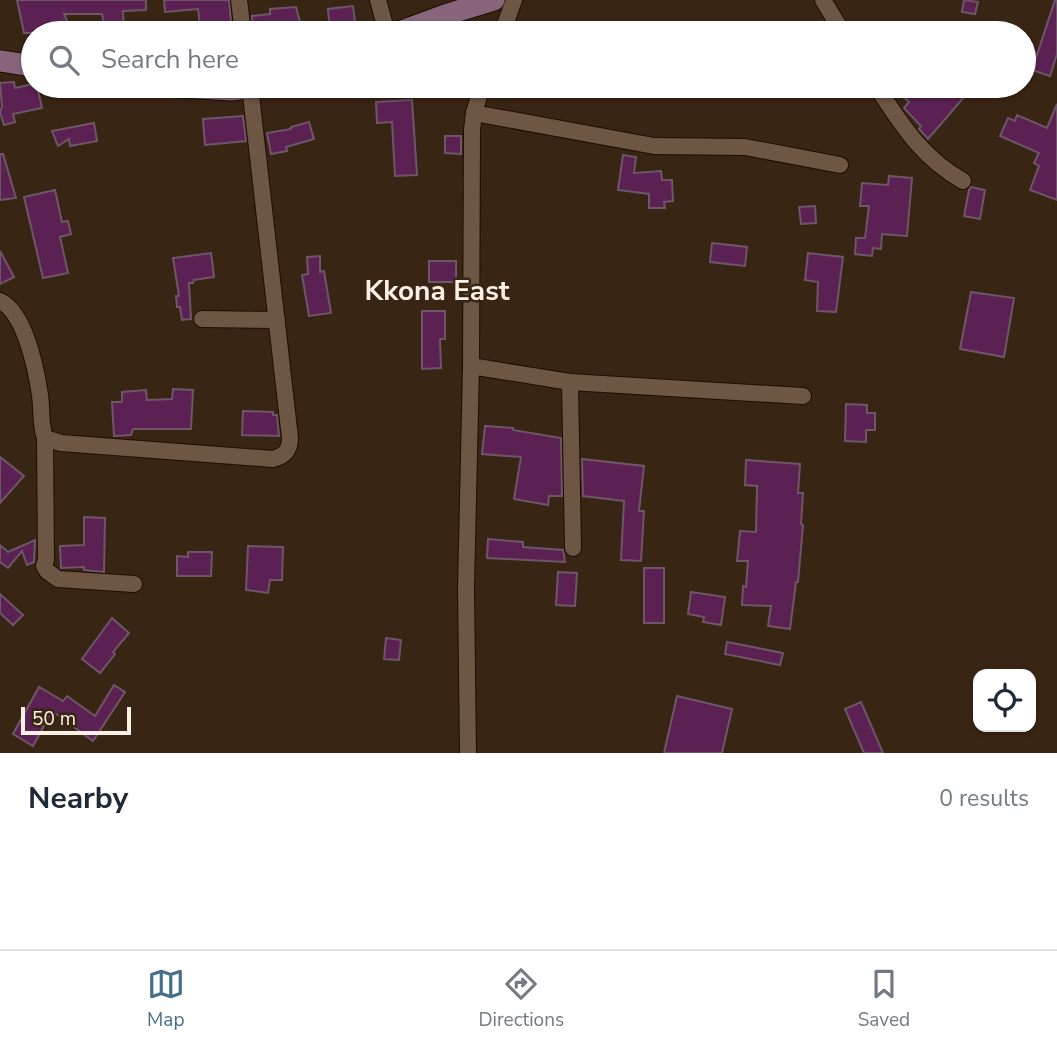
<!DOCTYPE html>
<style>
:root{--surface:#fff;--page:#f6f6f7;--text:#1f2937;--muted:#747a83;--line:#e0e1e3;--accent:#456d8c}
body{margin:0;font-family:"Nunito Sans",sans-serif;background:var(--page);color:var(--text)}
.controls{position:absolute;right:21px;bottom:21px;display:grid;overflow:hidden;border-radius:14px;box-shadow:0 2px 5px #0004}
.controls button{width:63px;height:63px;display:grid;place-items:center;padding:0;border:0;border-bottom:2px solid var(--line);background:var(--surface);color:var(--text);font:35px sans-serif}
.scale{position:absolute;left:21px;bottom:18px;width:110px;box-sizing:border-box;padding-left:7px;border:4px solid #fef0e5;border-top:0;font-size:19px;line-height:24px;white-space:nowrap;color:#fef0e5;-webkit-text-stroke:5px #392514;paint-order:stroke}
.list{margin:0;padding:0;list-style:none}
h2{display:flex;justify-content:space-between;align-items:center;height:91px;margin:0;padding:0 28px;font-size:30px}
h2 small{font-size:23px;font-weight:400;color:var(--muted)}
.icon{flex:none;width:38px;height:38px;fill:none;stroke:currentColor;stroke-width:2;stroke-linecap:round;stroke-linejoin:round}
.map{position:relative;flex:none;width:1057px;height:753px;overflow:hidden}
.search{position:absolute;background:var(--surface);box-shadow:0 2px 5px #0004;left:21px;right:21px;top:21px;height:77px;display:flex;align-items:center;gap:18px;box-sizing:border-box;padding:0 24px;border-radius:38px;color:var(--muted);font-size:26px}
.sheet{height:196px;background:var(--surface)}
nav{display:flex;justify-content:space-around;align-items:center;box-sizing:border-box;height:98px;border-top:2px solid var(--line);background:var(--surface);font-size:19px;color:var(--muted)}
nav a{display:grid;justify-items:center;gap:4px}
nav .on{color:var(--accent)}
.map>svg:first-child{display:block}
.building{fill:#5b2152;stroke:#6e5668;stroke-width:2}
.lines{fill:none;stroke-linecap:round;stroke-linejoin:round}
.street-casing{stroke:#200d01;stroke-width:18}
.secondary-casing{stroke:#200d01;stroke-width:23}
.street{stroke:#6d5644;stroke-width:16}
.secondary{stroke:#87667b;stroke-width:21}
.labels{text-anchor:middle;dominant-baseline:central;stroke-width:5;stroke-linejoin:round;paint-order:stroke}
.quarter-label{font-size:28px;font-weight:bold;fill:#fef0e5;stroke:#392514}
</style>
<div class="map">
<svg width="1057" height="753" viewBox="0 0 1057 753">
<rect width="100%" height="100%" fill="#392514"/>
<g class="building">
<polygon points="17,0 146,0 146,10 123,11 124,33 106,33 102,14 64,14 68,23 59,28 63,33 24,33"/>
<polygon points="164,0 229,0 232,33 223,33 223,31 201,33 198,9 165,12"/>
<polygon points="964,0 978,2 975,14 962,12"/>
<polygon points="1055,0 1057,0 1057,54 1050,76 1032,70"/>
<polygon points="353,6 356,31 330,33 328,9"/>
<polygon points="296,7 303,33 253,33 252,16 270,14 270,9"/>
<polygon points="14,82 15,88 33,84 37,86 42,108 13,114 15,122 4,125 0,112 2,107 0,83"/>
<polygon points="893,86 911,86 917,92 921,88 929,95 934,90 941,97 946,86 969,86 965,96 928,139 919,129 921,126 904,108 909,102"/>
<polygon points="412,100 417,175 395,176 392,122 377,123 376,102"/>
<polygon points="1057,104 1057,200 1030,190 1039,166 1034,163 1039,153 1000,136 1008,118 1015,121 1017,115 1047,128"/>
<polygon points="243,116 246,141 205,145 203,119"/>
<polygon points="309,122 314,139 286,147 287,151 271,154 267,133 291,129 291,127"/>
<polygon points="94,123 97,141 70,146 69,139 58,146 52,131"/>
<polygon points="445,136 461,136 461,154 445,153"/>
<polygon points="0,154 3,154 16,198 0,200"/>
<polygon points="623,155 636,157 634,173 661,171 662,180 672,180 673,201 664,202 665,208 649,208 649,194 618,190"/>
<polygon points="889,176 912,178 907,236 882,234 881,249 873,248 872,256 855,254 856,238 865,238 869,206 860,206 862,183 888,185"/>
<polygon points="971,187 985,190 980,219 964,216 969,190"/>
<polygon points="55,190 62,222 68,221 71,234 60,237 68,273 43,278 24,197"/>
<polygon points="815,206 816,223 801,224 799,207"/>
<polygon points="712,243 747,247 745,266 710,262"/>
<polygon points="0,251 14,277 0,284"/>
<polygon points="211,253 214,277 194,280 193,283 189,283 191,319 182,320 180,307 177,307 176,296 179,296 173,258"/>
<polygon points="808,253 843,257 836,312 817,311 818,282 805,280"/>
<polygon points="320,256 320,272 324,271 331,313 309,316 302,275 308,274 307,257"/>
<rect x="429" y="261" width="27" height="21"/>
<polygon points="971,292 1014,298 1004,357 960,349"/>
<polygon points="422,311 445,311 445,339 440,339 441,368 422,369"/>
<polygon points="173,389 193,390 191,429 133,429 131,435 114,436 112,402 122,402 122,392 146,390 147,400 172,399"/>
<polygon points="846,404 867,405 867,413 875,413 875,430 866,430 866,442 845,441"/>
<polygon points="243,411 273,412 273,415 277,415 279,436 242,435"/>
<polygon points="485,426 513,428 513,430 561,438 562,496 549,496 548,505 514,499 521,457 482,454"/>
<polygon points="0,457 24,476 0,503"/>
<polygon points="582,459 644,466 639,511 644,511 641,561 621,560 624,501 583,496"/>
<polygon points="746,460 800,464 798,493 803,493 801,524 803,525 798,582 796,582 790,629 768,626 771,606 742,605 743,586 746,587 748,561 737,561 740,531 756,532 757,486 745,485"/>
<polygon points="84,517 105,518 104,572 84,570 84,567 61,568 60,546 84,545"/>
<polygon points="488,539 523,542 523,547 563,550 565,562 487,558"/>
<polygon points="35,540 34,562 27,565 22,551 8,568 0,562 0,545 8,552"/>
<polygon points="248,546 283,547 282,580 270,580 268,593 246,590"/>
<polygon points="188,552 212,552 211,576 177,576 177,556 188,557"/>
<rect x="644" y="568" width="20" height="55"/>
<polygon points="558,572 577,573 575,606 556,605"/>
<polygon points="691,592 725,597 721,625 703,622 704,617 688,614"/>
<polygon points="0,594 23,615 13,625 0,613"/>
<polygon points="112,618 129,633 113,652 115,654 100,673 82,659"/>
<polygon points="386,638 401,640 399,660 384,659"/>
<polygon points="727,642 783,653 780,665 725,654"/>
<polygon points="114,685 125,692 93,741 52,711 33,746 13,734 39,687 63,701 67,696 95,716"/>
<polygon points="677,696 732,709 722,753 664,753"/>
<polygon points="861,702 883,753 864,753 845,709"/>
</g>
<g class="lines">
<defs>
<g id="street">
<polyline points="239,0 243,33"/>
<polyline points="378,0 387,33"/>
<polyline points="823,0 843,33"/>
<polyline points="502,33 514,0"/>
<path d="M876,86C902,125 921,157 963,181"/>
<polyline points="474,113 654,146 745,147 840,165"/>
<path d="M0,301C25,313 36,369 40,395C42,409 40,424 45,438L61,443L273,459C285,456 290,450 290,438L250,86"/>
<polyline points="202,319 277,320"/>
<polyline points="471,366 570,382 803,396"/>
<polyline points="570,382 573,548"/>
<polyline points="45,438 46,560 44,566 47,571 58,579 134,584"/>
<polyline points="468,753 466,588 471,366 472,130 474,113 482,86"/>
</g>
<g id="secondary">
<polyline points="396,33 445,15 494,0"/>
<polyline points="0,61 33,66"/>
<polyline points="167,86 231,90 264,86"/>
</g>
</defs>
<use href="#street" class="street-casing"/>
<use href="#secondary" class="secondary-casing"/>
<use href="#street" class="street"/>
<use href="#secondary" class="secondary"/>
</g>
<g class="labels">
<g class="quarter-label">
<text x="437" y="291">Kkona East</text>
</g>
</g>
</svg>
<div class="controls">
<button><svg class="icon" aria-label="locate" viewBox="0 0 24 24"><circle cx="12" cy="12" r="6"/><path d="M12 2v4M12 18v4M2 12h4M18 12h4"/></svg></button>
</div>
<div class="scale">50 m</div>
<div class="search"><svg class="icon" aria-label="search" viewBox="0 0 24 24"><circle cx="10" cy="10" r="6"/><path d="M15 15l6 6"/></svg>Search here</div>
</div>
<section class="sheet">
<h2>Nearby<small>0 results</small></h2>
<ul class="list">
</ul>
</section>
<nav>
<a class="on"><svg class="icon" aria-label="map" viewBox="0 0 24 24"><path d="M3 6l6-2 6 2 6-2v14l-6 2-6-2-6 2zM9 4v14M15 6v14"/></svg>Map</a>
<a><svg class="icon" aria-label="directions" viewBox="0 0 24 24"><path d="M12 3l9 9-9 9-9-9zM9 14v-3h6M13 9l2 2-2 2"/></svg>Directions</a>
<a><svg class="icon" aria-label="saved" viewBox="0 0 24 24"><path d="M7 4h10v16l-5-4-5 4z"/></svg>Saved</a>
</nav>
